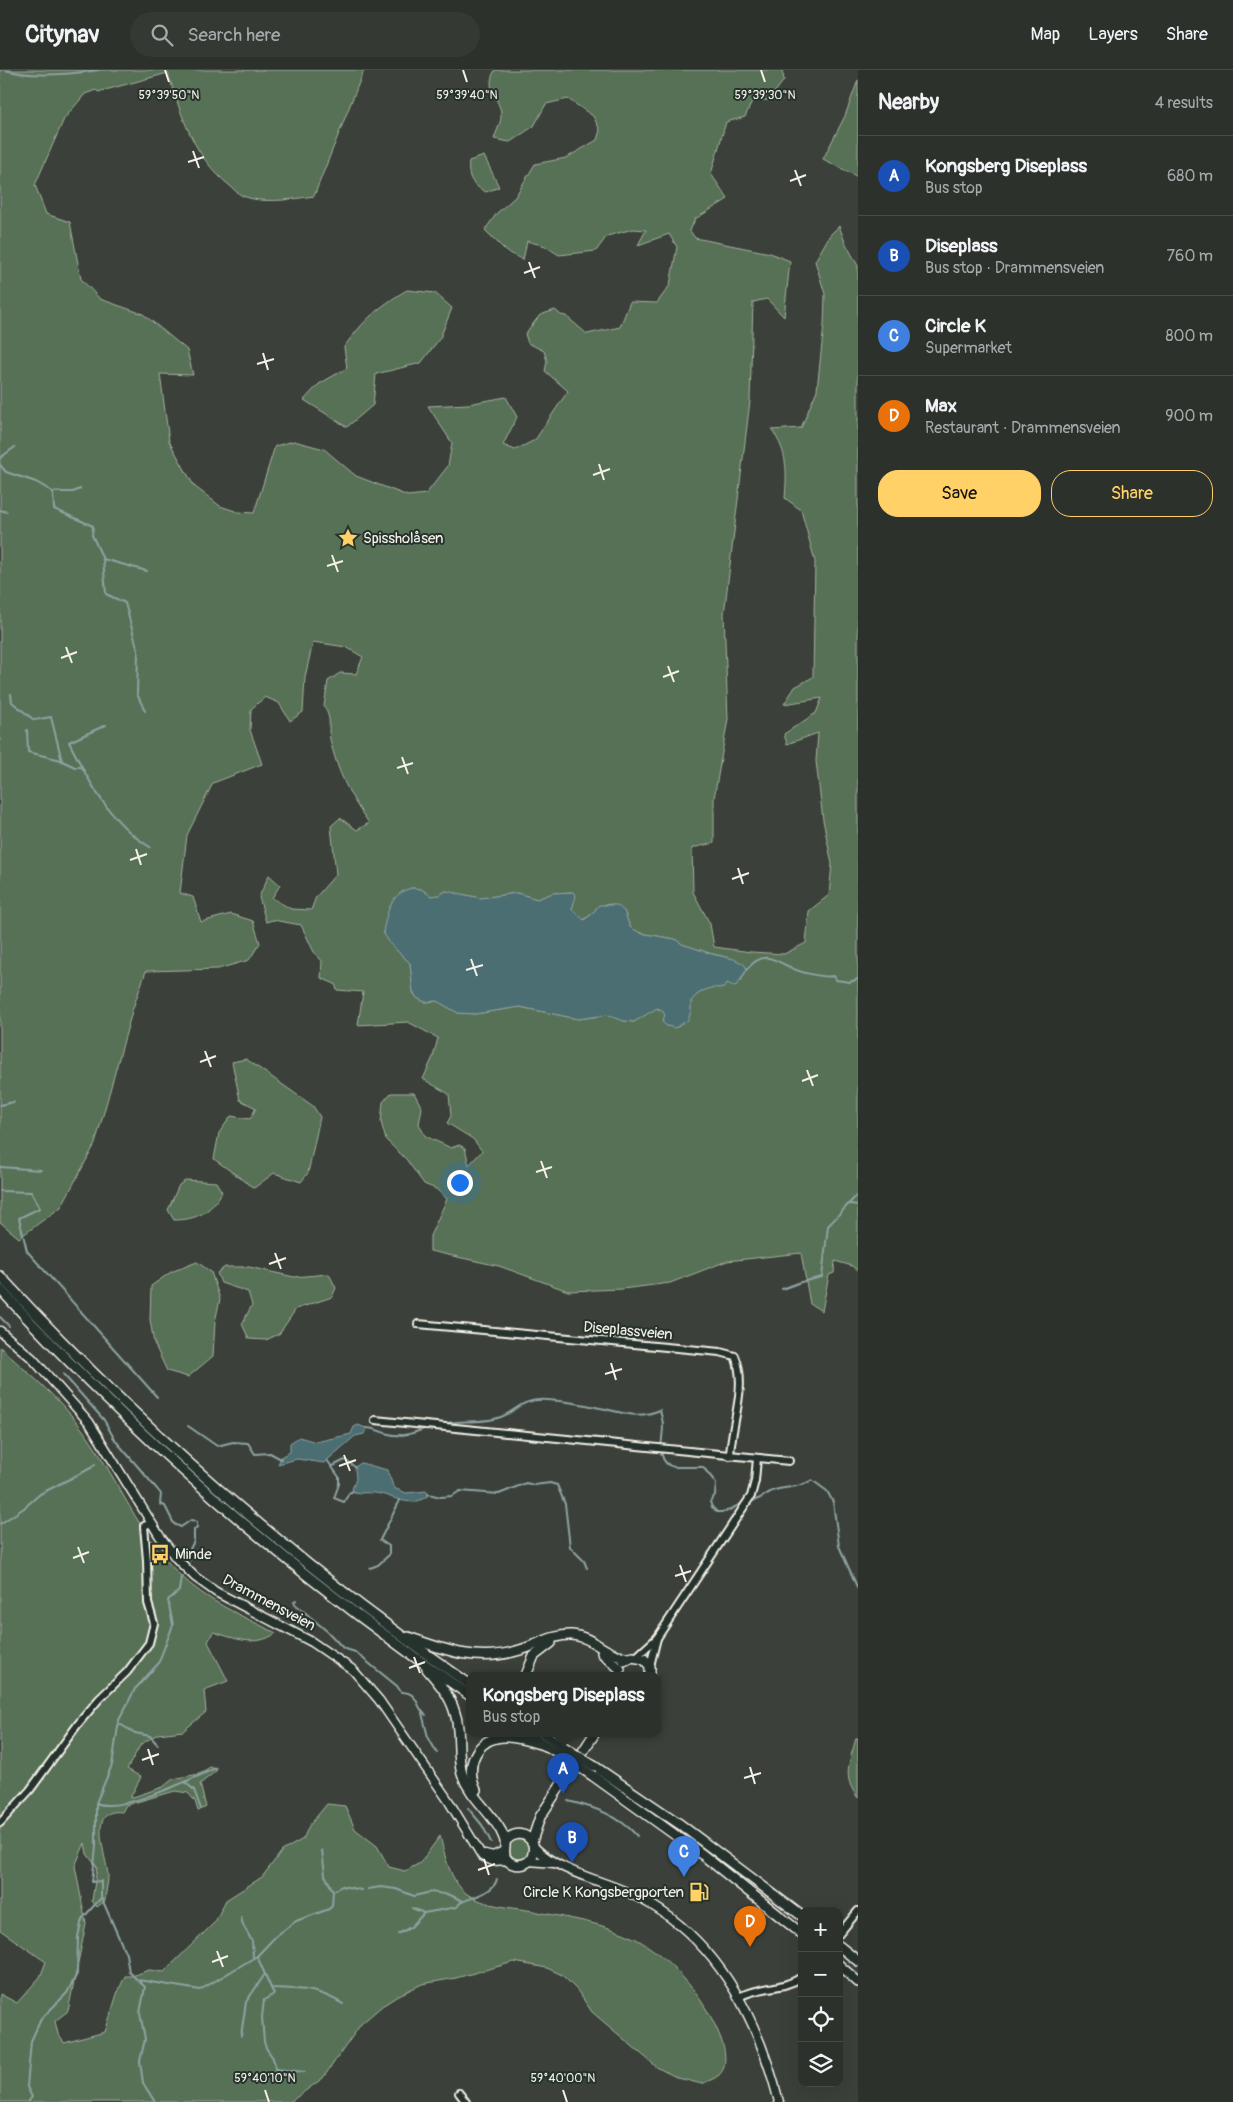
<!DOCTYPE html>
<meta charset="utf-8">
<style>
:root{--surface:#2c312c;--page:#343934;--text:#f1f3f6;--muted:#a6a9a9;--line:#484c48;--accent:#ffd166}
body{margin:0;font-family:Pangolin,sans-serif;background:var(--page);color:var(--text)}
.controls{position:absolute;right:15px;bottom:15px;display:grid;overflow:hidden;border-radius:10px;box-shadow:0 5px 20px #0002}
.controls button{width:45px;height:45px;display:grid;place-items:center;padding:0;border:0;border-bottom:1px solid var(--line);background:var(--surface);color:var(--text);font:25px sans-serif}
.you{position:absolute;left:459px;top:1112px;width:18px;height:18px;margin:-12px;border:4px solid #fff;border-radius:50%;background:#1a73e8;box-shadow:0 0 0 8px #1a73e833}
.badge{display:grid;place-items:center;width:32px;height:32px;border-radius:50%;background:var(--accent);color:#fff;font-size:16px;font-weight:700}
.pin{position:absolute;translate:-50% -41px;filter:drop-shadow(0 1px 2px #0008)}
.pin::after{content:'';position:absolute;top:26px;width:18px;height:15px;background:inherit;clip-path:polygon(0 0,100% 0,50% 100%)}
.popup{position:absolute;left:466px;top:1602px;width:195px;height:65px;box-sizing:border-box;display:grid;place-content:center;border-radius:10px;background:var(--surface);filter:drop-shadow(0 1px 4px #0005);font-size:16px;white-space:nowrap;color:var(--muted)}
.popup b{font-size:19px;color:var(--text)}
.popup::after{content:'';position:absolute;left:50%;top:100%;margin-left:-10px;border:10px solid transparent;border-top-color:var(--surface)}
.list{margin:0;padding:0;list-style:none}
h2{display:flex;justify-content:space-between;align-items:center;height:65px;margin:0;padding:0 20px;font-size:21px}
h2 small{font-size:16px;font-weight:400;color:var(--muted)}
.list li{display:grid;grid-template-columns:32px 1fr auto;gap:15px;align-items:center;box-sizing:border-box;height:80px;padding:0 20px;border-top:1px solid var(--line)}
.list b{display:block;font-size:19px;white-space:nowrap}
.list p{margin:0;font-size:16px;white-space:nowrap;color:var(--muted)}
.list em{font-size:16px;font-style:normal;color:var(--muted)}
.actions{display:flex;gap:10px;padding:15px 20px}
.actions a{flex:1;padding:11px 0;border:1px solid var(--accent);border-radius:20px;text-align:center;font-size:18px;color:var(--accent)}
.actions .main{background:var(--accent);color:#111}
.icon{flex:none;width:28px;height:28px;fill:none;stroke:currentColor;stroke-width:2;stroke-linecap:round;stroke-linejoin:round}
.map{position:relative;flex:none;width:858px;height:2032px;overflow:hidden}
header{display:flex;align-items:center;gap:30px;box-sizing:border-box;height:70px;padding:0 25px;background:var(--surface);border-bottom:1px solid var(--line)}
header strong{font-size:24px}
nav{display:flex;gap:28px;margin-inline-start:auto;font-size:18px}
.search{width:350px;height:45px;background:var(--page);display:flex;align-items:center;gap:12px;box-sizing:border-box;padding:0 18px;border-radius:28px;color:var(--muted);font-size:19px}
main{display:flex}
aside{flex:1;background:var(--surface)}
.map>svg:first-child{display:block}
.green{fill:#577157;stroke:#a6b1a0;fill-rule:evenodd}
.water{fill:#4c6e73;stroke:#8fa2a2}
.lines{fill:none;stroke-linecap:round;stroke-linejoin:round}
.stream{stroke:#8fa2a2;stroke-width:2}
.minor-casing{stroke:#f4f1e8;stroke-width:10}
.major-casing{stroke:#f4f1e8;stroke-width:11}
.highway-casing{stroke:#f4f1e8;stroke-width:12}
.minor{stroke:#26332d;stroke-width:6}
.major{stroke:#26332d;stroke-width:8}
.highway{stroke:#26332d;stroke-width:9}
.highway-bridge-casing{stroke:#f4f1e8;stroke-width:12;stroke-linecap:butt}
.highway-bridge{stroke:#26332d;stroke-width:9}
.ticks{fill:none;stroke:#f4f1e8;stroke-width:2}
.labels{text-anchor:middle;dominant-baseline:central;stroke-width:4;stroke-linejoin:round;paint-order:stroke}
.poi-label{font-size:15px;fill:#f4f1e8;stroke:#26332d;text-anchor:start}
.street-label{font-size:15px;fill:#f4f1e8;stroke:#26332d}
.ticks-label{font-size:12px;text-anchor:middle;fill:#f4f1e8;stroke:#26332d;stroke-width:4;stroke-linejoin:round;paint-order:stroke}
</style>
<header>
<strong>Citynav</strong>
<div class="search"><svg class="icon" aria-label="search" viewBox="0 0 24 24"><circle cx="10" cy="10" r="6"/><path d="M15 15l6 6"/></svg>Search here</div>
<nav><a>Map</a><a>Layers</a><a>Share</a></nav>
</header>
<main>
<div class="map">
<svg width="858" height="2032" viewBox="0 0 858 2032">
<rect width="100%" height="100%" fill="#3b413a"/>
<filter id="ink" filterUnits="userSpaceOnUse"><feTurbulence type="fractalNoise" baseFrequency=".02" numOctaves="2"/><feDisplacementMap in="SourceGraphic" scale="10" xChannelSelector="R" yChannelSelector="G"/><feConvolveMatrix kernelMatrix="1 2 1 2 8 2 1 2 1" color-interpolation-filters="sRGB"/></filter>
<g filter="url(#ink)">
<g class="green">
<path d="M0,0H364L314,126C293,129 262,135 241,125C237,123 233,118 229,115C193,86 181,45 168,3L98,22L96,20L85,24L64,49L35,115L46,144L70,152L81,209L100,229L143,244L187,280L193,305L160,304L169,371L194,416L220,436L238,442L254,443L275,376L294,371L324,379L356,406L408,426L426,424L448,396L452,373L428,336L468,334L506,327L517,347L503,375L515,380L535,370L568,321L545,301L547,291L544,281L528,273L525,264L540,245L555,240L561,245L566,246L587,264L620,257L630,232L657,233L670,215L677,177L669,164L638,175L646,160L633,159L607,166L596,181L559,185L545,176L527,171L523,190L506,181L485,160L497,143L515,127L535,94L566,88L597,70L600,60L593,46L568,29L546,34L534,56L510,72L494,69C496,62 501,53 501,46C502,30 483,20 495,0H782L784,10L769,30L752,31L745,47L726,52L711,104L728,129L695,149L690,161L695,168L770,183L790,191L784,247L767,229L753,232L750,331L724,544L728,649L714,728V773L692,778L693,822L710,854L714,877L751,882L784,884L806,873L809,841L829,825L832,794L823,750L816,691L818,663L787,674L784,664L816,643L822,628L784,634L795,617L813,607L815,491L801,440L785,428C787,401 788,383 772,360L801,358L817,320L824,255L825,224L815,191L830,165L839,156L845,172L858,196V1201L852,1196L835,1191L834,1203L829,1205L822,1241L810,1234L801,1183L727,1191L670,1213L622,1219L568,1221L499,1196L430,1181V1166L447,1129L436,1119L424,1114L406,1089L386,1070L381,1052L383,1032L391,1023H414L422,1038L419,1054L425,1066L451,1078L459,1075L465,1078L469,1095L482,1081L473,1069L447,1053L451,1046L449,1024L423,1009L433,987L438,968L408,952L358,955L363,922L337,920L335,914L321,908L322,891L314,882L301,855L273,850L266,852L259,827L269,805L280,815L272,828L291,839L311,840L316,827L336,804L331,756L340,748L357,760L369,753C350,727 337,701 330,669C327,654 333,652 324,636L328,611L340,603L356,604L363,587L346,577L313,572L305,607L303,642L290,651L279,633L265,627L251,639L250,660L262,694L213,713L187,765L180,823L193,827L201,852L231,844L253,851L260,873L249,890L218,899L146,901L133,938L95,1074L61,1137L19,1168L0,1152ZM412,818L421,819L431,826L439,825L446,821L481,828L517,823L537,829L553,823L572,822L575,824L572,839L583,850L592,844L598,836L611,834L624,841L630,857L640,863L675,869L682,874L709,883L730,888L747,899L741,911L727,913L722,918C709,915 700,921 691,931C691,943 689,951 677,957L667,956L664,942L656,938L634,952L624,951L607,945L578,949L520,937L475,944L458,943L437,931L425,932L417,928L413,922L410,893L390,874L383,862C387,844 391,823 412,818Z"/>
<polygon points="858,10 858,107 823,89 845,46"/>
<path d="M484,86L499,117L486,122C472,115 467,107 469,91Z"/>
<path d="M407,220L435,223L452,238L440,268L421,293L376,304L373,335L347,357L304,330L319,314L347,298L344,277C364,250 378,237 407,220Z"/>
<polygon points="246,989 313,1036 320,1047 308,1103 301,1112 274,1103 254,1118 214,1089 219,1063 231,1046 250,1049 256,1038 240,1030 232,992"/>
<path d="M186,1110L216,1112L222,1122C211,1142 197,1150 174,1150L168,1140L179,1115Z"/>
<polygon points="197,1192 211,1202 220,1229 215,1252 213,1286 188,1307 167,1301 154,1273 150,1250 151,1216 171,1202"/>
<polygon points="225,1197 249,1197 294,1207 329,1204 336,1218 332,1227 296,1239 279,1264 266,1270 249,1269 242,1254 252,1235 248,1222 221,1213 217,1203"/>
<path d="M0,1277C23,1299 50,1320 71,1345C113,1394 133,1459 179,1504C206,1531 242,1546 276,1563C256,1578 234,1568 213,1562L208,1572L228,1611L204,1620L206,1642L183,1661L158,1664L141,1674L127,1699L141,1707L130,1728L163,1717L173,1709L199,1704L210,1697L217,1700L200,1714L206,1737L198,1741L195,1731L188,1723L175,1721L126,1735L122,1742C85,1737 108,1789 108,1807C108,1815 105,1823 105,1831L97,1837L92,1831L97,1797L87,1784L85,1773L75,1796L86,1854L68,1941L55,1951L58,1964L64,1973L105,1962L117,1924L125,1906H132L149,1900L164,1902L215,1852L226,1830L262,1807L282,1781L303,1769L309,1756L327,1734L345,1736L355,1759L377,1776L389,1797L405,1801L420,1793L440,1766C445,1786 450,1811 467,1824C486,1837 511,1837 533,1841C567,1848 605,1853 636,1869C672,1888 707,1931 721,1969C725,1979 728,1997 719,2005C715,2009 707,2011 702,2014L678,2008L658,1998L592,1942L577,1920L562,1905L547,1898L514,1892L456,1908L422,1914L401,1924L382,1936L361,1954L323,2008L290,2032H0V1924L17,1933L40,1907L46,1892L0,1860Z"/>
<path d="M856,1668H858V1728C841,1706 850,1692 856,1668Z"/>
<circle cx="519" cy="1779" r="10"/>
</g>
<g class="water">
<path d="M412,818L421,819L431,826L439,825L446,821L481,828L517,823L537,829L553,823L573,822L576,826L572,839L584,850L592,844L599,835H617L624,841L630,857L640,863L675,869L682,874L712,884L734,889L744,894L747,899L737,915L733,916L727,913L724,918C710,917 701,919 691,931V941L688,950L675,958L667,956L662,952L665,945L662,940L657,938L634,952L624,951L607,945L578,949L520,937L475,944L458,943L437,931L425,932L417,928L413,922L410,893L390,874L383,862C387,843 390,823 412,818Z"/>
<polygon points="358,1355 366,1358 366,1361 364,1364 355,1366 324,1393 297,1389 278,1394 282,1386 290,1382 290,1373 299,1367 316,1372 351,1364 354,1357"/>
<path d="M361,1393L387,1400L394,1418L406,1423L426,1421L430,1424C410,1441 395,1425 374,1423C367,1422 361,1424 354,1422L352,1419L356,1409L355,1397Z"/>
</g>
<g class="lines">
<g class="stream">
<path d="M5,0C32,8 71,4 99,0"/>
<polyline points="0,388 15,377"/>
<polyline points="0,395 6,402 36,412 53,422 54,439 93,456 92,465 103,489 106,524 125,533 138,581 137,624 145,641"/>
<polyline points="53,422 73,422 80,419"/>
<polyline points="0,440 7,442"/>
<polyline points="103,489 147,501"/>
<polyline points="11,624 12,632 34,650 51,647 62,691 75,697 82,697"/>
<path d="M106,655L69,672C89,712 110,753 150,777"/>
<polyline points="27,660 28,682 61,690"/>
<path d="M747,899C765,879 773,890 792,898C801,903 825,908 834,906L836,910L850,912L858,909"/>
<polyline points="0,1035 14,1032"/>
<polyline points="0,1097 41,1100"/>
<polyline points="0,1121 31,1122 40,1138 19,1148 27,1181 157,1327"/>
<polyline points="849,1134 858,1135"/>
<polyline points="782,1219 801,1212 822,1207 828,1156 858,1124"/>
<polyline points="0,1247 9,1256"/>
<polyline points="63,1304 104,1350 115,1370 157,1419 161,1424 160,1434 165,1436 174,1454 181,1457 191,1450 197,1452 197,1457 194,1460 194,1471 190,1479 191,1482 190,1490"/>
<path d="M440,1354C458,1350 477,1353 494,1349C516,1345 517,1328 547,1330C564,1331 583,1334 600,1338C623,1342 636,1350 660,1340C661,1345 663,1350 663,1356C663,1370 655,1393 674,1397H703L716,1413L715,1425L710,1432L712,1437L717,1442H725L745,1432"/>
<polyline points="188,1356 217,1376 233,1372 248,1373 255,1384 270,1383 281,1389"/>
<path d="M366,1358C375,1358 380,1362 389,1364C402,1368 417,1362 429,1357"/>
<polyline points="327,1390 339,1407 339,1414 334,1428 344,1432 349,1423 353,1421"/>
<polyline points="331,1397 345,1390 355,1397"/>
<polyline points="428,1424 441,1427 452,1426 460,1421 499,1424 526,1413 534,1415 550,1413 557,1415 565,1434 570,1477 584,1491 587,1498"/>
<path d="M750,1431C759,1431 764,1425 772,1421C786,1416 798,1419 812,1410L827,1421L833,1432L839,1476L858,1519"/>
<polyline points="0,1454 24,1438 40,1424 91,1398 95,1394"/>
<polyline points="370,1498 378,1495 389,1485 389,1476 380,1470 400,1430"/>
<path d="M296,1530L294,1532L295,1534L328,1562L343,1578L355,1582L397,1616L401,1622C420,1622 415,1638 426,1645"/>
<polyline points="422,1643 428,1667 437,1683"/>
<polyline points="118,1653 135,1663 150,1666 158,1675"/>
<polyline points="185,1712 194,1720 201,1739"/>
<path d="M568,1731C593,1737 619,1745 637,1766"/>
<path d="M96,1733C120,1744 191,1709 216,1698"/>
<polyline points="468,1738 482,1755 491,1772"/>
<polyline points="322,1780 325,1805 333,1821"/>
<polyline points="368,1819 381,1817 396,1819 414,1826 431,1822 450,1825 463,1831"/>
<polyline points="102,1829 126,1884 129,1902 145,1917 140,1943 145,1969 140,1991 143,2013 155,2032"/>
<path d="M412,1838L424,1843L457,1837L460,1833C472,1827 494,1823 497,1809"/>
<polyline points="241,1847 243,1855 252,1871 253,1887"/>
<polyline points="398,1864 411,1857 424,1843"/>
<path d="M257,1886L271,1918C302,1919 317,1918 343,1934"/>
<polyline points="138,1910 200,1920 257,1886 276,1866 296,1851 329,1839 332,1836 333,1821 342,1816 361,1820"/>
<polyline points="271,1918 274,1924 264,1930 262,1947 264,1972 266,1978 273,1988 276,2003"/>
<polyline points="241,1966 246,1932 265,1904"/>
<polyline points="276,1999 305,2002"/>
<polyline points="28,2032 32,2027 27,2017 31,1971 41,1949 67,1923 77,1904 78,1867 82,1849 101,1828 101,1811 92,1812 96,1777 96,1733 112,1695 119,1650 135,1619 158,1594 173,1555 168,1530 179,1521 181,1507"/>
</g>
<defs>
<g id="minor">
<path d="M418,1254L720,1282L735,1286C748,1316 731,1354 730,1386"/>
<polyline points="375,1350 789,1391"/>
<polyline points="636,1587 657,1568 751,1426 755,1411 757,1388"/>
<polyline points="650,1596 657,1568"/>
<polyline points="0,1753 30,1720 78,1654 99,1629 127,1602 149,1573 154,1553 148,1533 147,1490 144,1456 151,1453"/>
<polyline points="839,1864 858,1841"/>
<path d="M739,1927C759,1916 783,1920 802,1907"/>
<polyline points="459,2023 466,2032"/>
</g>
<g id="major">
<polyline points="0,1261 32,1288 89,1352 159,1465 176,1488 195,1507 216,1522 312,1572 353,1600 379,1630 448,1730 482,1786 493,1791 508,1790"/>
<path d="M534,1777C559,1802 598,1809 629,1823C714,1862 757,1945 779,2032"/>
<polyline points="485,1784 493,1786 504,1781"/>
<polyline points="529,1791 554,1793"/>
</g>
<g id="highway">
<path d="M0,1206C141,1359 298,1496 469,1614"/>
<path d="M0,1219C140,1372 298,1508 469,1625"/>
<path d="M408,1567C447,1581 479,1593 520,1580C537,1575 554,1564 572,1565C587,1566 597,1576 610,1582C616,1585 622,1586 628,1588"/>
<polyline points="602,1583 620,1599"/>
<polyline points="624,1591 632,1587 644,1589 650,1596 650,1605"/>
<path d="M427,1599C437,1611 449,1624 454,1640C462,1661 456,1683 462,1704C470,1727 490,1741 501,1761C502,1764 505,1769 505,1772C506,1778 502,1783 507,1790C514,1797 525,1796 531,1789C534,1784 534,1780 533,1774C527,1762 514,1761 505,1772"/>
<polyline points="526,1605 534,1586 551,1573"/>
<polyline points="526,1663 566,1688"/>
<polyline points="543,1663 570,1681"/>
<polyline points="594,1696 681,1755 802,1846"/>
<polyline points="593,1706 703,1785 802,1864"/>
<path d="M476,1720C464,1697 476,1667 505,1667C518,1666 533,1672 546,1676"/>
<polyline points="532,1771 540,1747 595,1663"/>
<polyline points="839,1876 858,1891"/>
<polyline points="839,1895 858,1912"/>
</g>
</defs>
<use href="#minor" class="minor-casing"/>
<use href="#major" class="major-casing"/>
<use href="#highway" class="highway-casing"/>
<use href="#minor" class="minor"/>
<use href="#major" class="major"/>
<use href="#highway" class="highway"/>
<defs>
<g id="highway-bridge">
<polyline points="570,1681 594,1696"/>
<polyline points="566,1688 593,1706"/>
</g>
</defs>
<use href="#highway-bridge" class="highway-bridge-casing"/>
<use href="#highway-bridge" class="highway-bridge"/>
</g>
</g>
<path class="ticks" d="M165,0L169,12M463,0L467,12M761,0L765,12M193,81L199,98M188,92L204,87M795,100L801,116M790,111L806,105M529,192L535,208M524,203L540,197M263,283L268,300M257,294L274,289M599,394L604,410M593,405L610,399M332,485L338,502M327,496L343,491M66,577L72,593M61,588L77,582M668,596L674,612M663,607L679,601M402,687L408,704M397,698L413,693M136,779L141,795M130,790L147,784M738,798L743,814M732,809L749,803M471,889L477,906M466,900L483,895M205,981L211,997M200,992L216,986M807,1000L813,1016M802,1011L818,1005M541,1091L547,1108M536,1102L552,1097M275,1183L281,1199M269,1194L286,1188M611,1293L616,1310M605,1304L622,1299M344,1385L350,1401M339,1396L356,1390M78,1477L84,1493M73,1488L89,1482M680,1495L686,1512M675,1506L691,1501M414,1587L420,1603M409,1598L425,1592M148,1679L153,1695M142,1690L159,1684M750,1697L755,1714M744,1708L761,1703M484,1789L489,1805M478,1800L495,1794M217,1881L223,1897M212,1892L228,1886M265,2020L269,2032M563,2020L567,2032"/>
<defs>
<symbol id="sight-bare" viewBox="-9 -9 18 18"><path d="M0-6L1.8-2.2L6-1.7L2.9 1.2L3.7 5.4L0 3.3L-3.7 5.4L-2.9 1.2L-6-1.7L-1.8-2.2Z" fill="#ffd166" stroke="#26332d" stroke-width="2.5" paint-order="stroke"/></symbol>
<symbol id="bus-bare" viewBox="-9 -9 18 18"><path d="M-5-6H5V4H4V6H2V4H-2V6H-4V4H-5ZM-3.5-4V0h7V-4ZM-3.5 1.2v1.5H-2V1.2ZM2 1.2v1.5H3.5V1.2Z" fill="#ffd166" stroke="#26332d" stroke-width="2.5" paint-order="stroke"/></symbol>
<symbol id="fuel-bare" viewBox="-9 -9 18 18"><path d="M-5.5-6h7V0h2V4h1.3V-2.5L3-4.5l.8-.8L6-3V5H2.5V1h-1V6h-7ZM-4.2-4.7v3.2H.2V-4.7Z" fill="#ffd166" stroke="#26332d" stroke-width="2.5" paint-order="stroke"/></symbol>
</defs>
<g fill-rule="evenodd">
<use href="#sight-bare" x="334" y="454" width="28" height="28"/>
<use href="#bus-bare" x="146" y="1470" width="28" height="28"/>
<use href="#fuel-bare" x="685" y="1808" width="28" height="28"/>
</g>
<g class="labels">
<g class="poi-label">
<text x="363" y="468">Spissholåsen</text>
<text x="175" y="1484">Minde</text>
<text x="684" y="1822" text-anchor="end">Circle K Kongsbergporten</text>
</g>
<g class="street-label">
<text transform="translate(628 1261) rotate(5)">Diseplassveien</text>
<text transform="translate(269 1533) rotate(28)">Drammensveien</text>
</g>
</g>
<g class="ticks-label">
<text x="765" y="29">59°39'30"N</text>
<text x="169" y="29">59°39'50"N</text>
<text x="467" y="29">59°39'40"N</text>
<text x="265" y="2012">59°40'10"N</text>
<text x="563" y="2012">59°40'00"N</text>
</g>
</svg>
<div class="controls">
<button>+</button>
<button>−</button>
<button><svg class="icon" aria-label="locate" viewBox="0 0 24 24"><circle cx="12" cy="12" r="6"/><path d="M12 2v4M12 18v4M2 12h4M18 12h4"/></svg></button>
<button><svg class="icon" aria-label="layers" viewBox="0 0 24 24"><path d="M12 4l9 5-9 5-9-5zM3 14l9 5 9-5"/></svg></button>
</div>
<div class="you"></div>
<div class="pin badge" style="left:563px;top:1724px;background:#1a4fb4">A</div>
<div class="popup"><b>Kongsberg Diseplass</b>Bus stop</div>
<div class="pin badge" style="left:572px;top:1793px;background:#1a4fb4">B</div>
<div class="pin badge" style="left:684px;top:1807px;background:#3f7fe0">C</div>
<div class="pin badge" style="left:750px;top:1877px;background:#e8710a">D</div>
</div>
<aside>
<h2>Nearby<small>4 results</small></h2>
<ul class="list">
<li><span class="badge" style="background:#1a4fb4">A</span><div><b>Kongsberg Diseplass</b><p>Bus stop</p></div><em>680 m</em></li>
<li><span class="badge" style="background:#1a4fb4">B</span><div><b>Diseplass</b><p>Bus stop · Drammensveien</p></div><em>760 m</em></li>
<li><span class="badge" style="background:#3f7fe0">C</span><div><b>Circle K</b><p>Supermarket</p></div><em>800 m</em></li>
<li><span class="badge" style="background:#e8710a">D</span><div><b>Max</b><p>Restaurant · Drammensveien</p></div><em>900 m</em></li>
</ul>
<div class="actions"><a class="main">Save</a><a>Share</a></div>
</aside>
</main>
